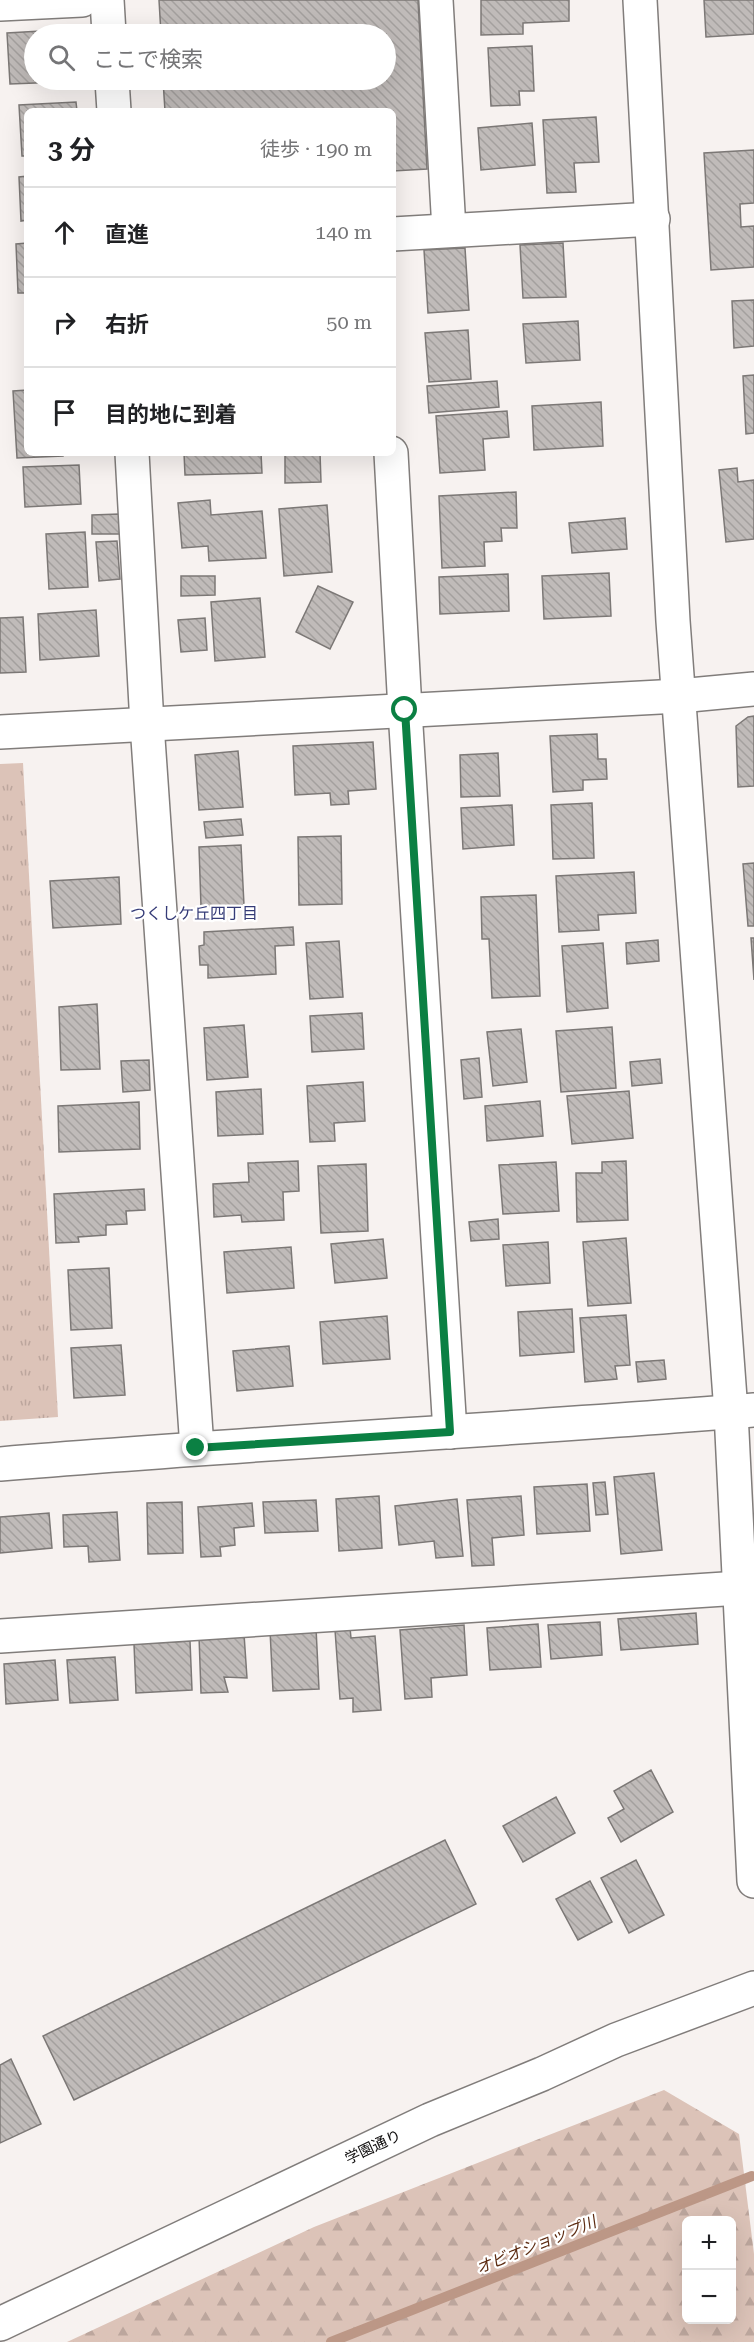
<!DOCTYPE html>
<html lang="ja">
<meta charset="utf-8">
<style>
:root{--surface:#fff;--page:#f6f6f6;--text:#202124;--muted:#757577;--line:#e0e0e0}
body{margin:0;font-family:"Roboto Serif","Noto Sans JP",serif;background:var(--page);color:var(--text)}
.controls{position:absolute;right:18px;bottom:18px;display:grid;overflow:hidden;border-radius:9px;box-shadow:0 6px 24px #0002}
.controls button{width:54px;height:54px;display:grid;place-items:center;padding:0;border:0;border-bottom:2px solid var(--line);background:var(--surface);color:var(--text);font:30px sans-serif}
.stop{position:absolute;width:18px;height:18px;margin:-14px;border:4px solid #0b8043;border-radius:50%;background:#fff}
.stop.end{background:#0b8043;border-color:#fff;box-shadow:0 2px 6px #0008}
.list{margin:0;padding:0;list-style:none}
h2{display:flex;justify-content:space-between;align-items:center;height:78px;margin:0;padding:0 24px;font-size:26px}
h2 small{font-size:20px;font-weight:400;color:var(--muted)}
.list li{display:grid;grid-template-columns:39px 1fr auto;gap:18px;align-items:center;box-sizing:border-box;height:90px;padding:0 24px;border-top:2px solid var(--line)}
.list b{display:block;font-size:22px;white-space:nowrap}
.list em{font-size:20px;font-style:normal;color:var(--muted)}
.icon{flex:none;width:33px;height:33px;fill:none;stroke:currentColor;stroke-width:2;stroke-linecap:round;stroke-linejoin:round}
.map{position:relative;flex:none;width:754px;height:2342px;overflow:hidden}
.search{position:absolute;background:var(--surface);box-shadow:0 6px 24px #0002;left:24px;top:24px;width:372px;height:66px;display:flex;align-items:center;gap:15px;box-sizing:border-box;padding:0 21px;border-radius:33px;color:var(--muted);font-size:22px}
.panel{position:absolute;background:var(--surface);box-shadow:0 6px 24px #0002;left:24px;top:108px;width:372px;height:348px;border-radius:9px}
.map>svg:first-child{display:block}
.forest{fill:url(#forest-firs);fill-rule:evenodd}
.park{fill:url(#park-tufts)}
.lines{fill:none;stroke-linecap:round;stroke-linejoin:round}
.stream{stroke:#bc9786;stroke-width:10}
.building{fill:url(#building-back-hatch);stroke:#7c7876;stroke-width:1.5}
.minor-casing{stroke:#817d7b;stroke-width:36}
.minor{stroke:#fff;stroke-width:33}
.route{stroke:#0b8043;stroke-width:8}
.labels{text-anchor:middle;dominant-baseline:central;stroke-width:4.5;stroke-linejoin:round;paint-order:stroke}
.street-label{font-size:15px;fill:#100e0e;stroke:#fff}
.neighbourhood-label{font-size:16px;fill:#353b77;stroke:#fff}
.water-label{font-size:16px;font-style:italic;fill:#5d2c12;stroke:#fff}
</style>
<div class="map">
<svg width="754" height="2342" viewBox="0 0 754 2342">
<defs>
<pattern id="forest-firs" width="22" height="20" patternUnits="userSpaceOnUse" patternTransform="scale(1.5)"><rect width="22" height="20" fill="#dcc3b8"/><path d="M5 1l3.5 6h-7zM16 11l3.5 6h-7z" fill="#bca69d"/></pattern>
<pattern id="park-tufts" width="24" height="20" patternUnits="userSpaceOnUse" patternTransform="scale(1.5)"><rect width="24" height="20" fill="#dcc3b8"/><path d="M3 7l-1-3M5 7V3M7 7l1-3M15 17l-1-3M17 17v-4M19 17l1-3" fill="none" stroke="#bca69d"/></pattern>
<pattern id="building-back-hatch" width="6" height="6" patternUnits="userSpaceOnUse" patternTransform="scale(1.5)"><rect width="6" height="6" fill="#c0bbb9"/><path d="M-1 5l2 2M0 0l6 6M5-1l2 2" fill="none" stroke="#a4a09e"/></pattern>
</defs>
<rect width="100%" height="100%" fill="#f7f2f0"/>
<path class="forest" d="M664,2090L739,2134L754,2254V2342H67L314,2227ZM686,2220H732V2320H686Z"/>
<polygon class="park" points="23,763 58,1417 0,1421 0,764"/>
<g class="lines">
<polyline class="stream" points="331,2342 752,2176"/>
</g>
<g class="building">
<polygon points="159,0 418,0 427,169 393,171 393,111 165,111 163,80 386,80 386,34 161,34"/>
<polygon points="481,0 569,0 569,21 523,23 523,34 481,35"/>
<polygon points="704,0 754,0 754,34 706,37"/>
<polygon points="58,30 58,34 34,34 34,80 61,80 61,82 10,84 7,33"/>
<polygon points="532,46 534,91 519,91 520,105 491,106 488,48"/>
<polygon points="76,102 77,111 27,111 27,156 22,156 19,105"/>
<polygon points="596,117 599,162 574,163 576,192 547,193 543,120"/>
<polygon points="532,123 535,165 481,170 478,128"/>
<polygon points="754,150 754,203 740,204 741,227 754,226 754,267 711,270 704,153"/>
<polygon points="27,176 27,220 21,221 19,177"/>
<polygon points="27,243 27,293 18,293 16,244"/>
<polygon points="563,243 566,297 523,298 520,245"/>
<polygon points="465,248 469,310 428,313 424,250"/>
<polygon points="754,300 754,346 734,348 732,301"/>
<polygon points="578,321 580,360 526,363 523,324"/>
<polygon points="468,330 471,379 429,382 425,333"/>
<polygon points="754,375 754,433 746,434 743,376"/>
<polygon points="497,381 499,407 429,413 427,386"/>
<polygon points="27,390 27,453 63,453 63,456 17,458 13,391"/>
<polygon points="601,402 603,446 534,450 532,406"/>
<polygon points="507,411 509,437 483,439 485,470 440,473 436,416"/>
<polygon points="184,453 261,453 262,473 185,475"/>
<polygon points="285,453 320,453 321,482 285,483"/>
<polygon points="79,465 81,504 25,507 23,467"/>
<polygon points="737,468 738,482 754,480 754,539 726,542 719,470"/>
<polygon points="516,492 517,528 501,528 502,541 484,542 485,566 442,568 439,496"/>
<polygon points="210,500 211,515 262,511 266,558 209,561 208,546 182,548 178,503"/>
<polygon points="327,505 332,572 284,576 279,509"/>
<polygon points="119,514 120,534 92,534 92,515"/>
<polygon points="625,518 627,549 572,553 569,523"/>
<polygon points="85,532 88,587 49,589 46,534"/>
<polygon points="117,541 120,579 99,581 96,542"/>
<polygon points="609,573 611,616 544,619 542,576"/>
<polygon points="508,574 509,611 440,614 439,577"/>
<polygon points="181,576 215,576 215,595 181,596"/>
<polygon points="318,586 353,602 330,649 296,632"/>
<polygon points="260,598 265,657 215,661 211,602"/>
<polygon points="96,610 99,656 40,660 38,614"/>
<polygon points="23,617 26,672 0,673 0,618"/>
<polygon points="205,618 207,650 181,652 178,620"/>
<polygon points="754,716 754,786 738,787 736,726 748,717"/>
<polygon points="597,734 598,759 606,759 607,779 583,780 583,790 553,792 550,736"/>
<polygon points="373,742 376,789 348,791 349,804 331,805 330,793 295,795 293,746"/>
<polygon points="238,751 243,807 199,810 195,755"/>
<polygon points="498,753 500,796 461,797 460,755"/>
<polygon points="592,803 594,858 553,859 551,805"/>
<polygon points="512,805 514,845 463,849 461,808"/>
<polygon points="241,819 243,835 206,838 204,822"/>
<polygon points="341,836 342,904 299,905 298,837"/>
<polygon points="241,845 244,905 201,907 199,847"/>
<polygon points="754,863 754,926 748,926 743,864"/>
<polygon points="634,872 636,913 598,915 599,930 559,932 556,876"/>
<polygon points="119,877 121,924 53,928 50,881"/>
<polygon points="536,895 540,996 492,998 489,939 482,939 481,897"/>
<polygon points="293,927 294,945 275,946 276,974 208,978 208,965 200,965 199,946 204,945 204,932"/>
<polygon points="751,938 754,938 754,980"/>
<polygon points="658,940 659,961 627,964 626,943"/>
<polygon points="339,941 343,997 310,999 306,943"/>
<polygon points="603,943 608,1008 567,1012 562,946"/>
<polygon points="97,1004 100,1069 61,1070 59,1007"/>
<polygon points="362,1013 364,1049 312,1052 310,1016"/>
<polygon points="244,1025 248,1077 207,1080 204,1028"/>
<polygon points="612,1027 616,1088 561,1092 556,1031"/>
<polygon points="521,1029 527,1082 493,1086 487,1032"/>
<polygon points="479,1058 482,1097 464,1099 461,1060"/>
<polygon points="660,1059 662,1083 632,1086 630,1062"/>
<polygon points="149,1060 150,1090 123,1092 121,1061"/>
<polygon points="363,1082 365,1121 334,1123 335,1141 310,1142 307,1086"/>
<polygon points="261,1089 263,1134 218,1136 216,1092"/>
<polygon points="629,1091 633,1138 572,1144 567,1096"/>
<polygon points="540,1101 543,1136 487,1141 485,1106"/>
<polygon points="139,1102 140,1149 59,1152 58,1106"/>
<polygon points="298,1161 299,1191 283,1192 284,1220 242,1222 241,1215 214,1217 213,1184 249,1182 248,1163"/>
<polygon points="626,1161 628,1220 577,1222 576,1173 602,1173 602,1162"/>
<polygon points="556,1162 559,1211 503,1214 499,1165"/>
<polygon points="366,1164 368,1231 321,1233 318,1166"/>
<polygon points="144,1189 145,1210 126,1211 127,1224 106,1225 106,1235 78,1237 79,1242 56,1243 54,1194"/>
<polygon points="498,1219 499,1239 471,1241 469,1222"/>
<polygon points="626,1238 631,1303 588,1306 583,1242"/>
<polygon points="383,1239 387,1278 335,1283 331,1244"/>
<polygon points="548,1242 550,1283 506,1286 503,1245"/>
<polygon points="291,1247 294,1288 227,1293 224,1252"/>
<polygon points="109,1268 112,1328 71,1330 68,1270"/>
<polygon points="572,1309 574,1352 520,1356 518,1312"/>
<polygon points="626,1315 630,1365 615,1366 617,1379 585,1382 580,1318"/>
<polygon points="387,1316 390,1359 323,1364 320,1322"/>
<polygon points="121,1345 125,1395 74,1398 71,1348"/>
<polygon points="289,1346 293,1386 237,1391 233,1351"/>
<polygon points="664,1360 666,1379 638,1382 636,1362"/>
<polygon points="654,1473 662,1550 621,1554 614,1477"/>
<polygon points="605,1482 608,1514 596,1515 593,1483"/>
<polygon points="587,1484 590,1531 537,1534 534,1487"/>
<polygon points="379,1496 382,1548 339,1551 336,1499"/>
<polygon points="521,1496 524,1535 492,1538 494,1565 472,1566 467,1500"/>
<polygon points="457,1499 463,1556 436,1558 434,1541 399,1545 395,1506"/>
<polygon points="316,1500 318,1531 265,1533 263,1502"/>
<polygon points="182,1502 183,1553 148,1554 147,1503"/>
<polygon points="252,1503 254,1526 234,1528 235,1545 220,1547 221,1556 201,1557 198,1507"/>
<polygon points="117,1512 120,1560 89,1562 88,1546 64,1547 63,1515"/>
<polygon points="49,1513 52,1548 0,1553 0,1517"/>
<polygon points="696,1613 698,1644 621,1650 618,1619"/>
<polygon points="600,1622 602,1655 551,1659 548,1625"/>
<polygon points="538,1624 541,1667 490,1670 487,1628"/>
<polygon points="464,1625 467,1675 431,1678 432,1697 405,1699 400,1630"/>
<polygon points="316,1628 319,1689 273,1691 270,1630"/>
<polygon points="350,1628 351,1638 375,1636 381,1710 353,1712 353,1698 340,1699 335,1630"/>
<polygon points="244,1634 247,1678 224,1677 228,1692 201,1693 199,1636"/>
<polygon points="190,1641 192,1690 136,1693 134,1644"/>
<polygon points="115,1657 118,1700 70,1703 67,1660"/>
<polygon points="55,1660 58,1700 6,1704 4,1664"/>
<polygon points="651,1770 673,1812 621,1842 608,1818 624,1809 614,1791"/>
<polygon points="556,1797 575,1833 523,1862 503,1826"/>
<polygon points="445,1840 476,1904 74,2100 43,2036"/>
<polygon points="636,1860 664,1915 629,1933 601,1878"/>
<polygon points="590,1881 612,1922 578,1940 556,1899"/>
<polygon points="11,2059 41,2124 0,2143 0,2065"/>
</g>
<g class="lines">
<defs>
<g id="minor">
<polyline points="107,0 109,34"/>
<polyline points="436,0 449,230"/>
<polyline points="640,0 673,621 731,1412 754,1881"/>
<polyline points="0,4 82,0"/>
<polyline points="112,80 114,111"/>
<polyline points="393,234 653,219"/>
<polyline points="132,453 147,724 197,1448"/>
<polyline points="391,453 405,710 450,1432"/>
<polyline points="0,732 679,696 754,689"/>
<path d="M0,1464C251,1443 503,1430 754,1410"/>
<polyline points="0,1636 740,1588"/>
<polyline points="0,2324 430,2120 542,2074 616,2040 754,1988"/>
</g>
</defs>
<use href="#minor" class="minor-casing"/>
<use href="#minor" class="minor"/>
</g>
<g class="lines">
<polyline class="route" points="196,1448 450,1432 405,710"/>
</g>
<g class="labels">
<g class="street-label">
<text transform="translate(373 2147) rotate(-25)">学園通り</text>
</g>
<g class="neighbourhood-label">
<text x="194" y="913">つくしケ丘四丁目</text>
</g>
<g class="water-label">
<text transform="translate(536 2245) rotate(-22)">オビオショップ川</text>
</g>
</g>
</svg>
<div class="controls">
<button>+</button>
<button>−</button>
</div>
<div class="stop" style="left:405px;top:710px"></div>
<div class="stop end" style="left:196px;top:1448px"></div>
<div class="search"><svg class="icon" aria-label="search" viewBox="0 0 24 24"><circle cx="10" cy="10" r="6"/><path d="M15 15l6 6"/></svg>ここで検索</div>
<section class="panel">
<h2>3 分<small>徒歩 · 190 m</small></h2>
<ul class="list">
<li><svg class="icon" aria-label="ahead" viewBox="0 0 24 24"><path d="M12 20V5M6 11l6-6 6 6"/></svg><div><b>直進</b></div><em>140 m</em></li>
<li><svg class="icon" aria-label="right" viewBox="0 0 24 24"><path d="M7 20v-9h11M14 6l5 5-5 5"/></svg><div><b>右折</b></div><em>50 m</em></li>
<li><svg class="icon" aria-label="arrive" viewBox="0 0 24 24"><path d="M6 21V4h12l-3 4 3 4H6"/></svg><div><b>目的地に到着</b></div></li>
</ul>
</section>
</div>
